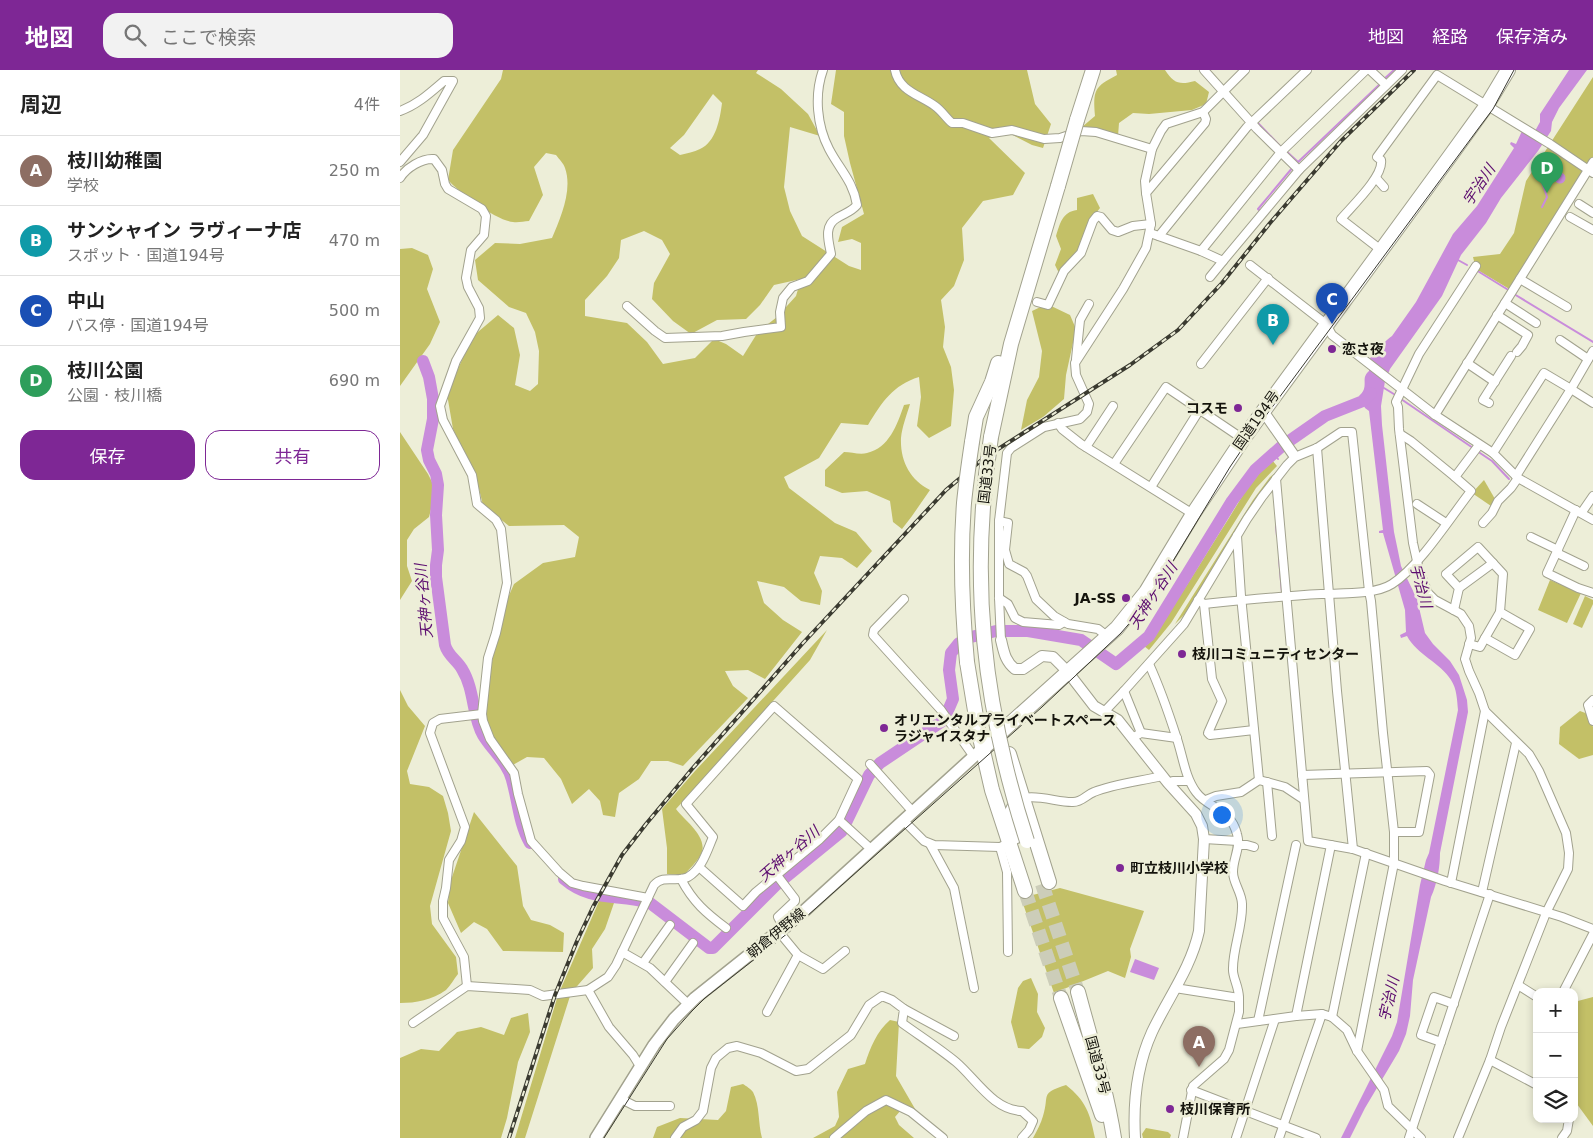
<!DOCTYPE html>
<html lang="ja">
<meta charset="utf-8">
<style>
:root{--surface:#fff;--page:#f2f2f2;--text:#222;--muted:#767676;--line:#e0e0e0;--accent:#7e2795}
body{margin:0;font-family:"DejaVu Sans","Noto Sans JP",sans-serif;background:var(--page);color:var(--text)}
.controls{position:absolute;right:15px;bottom:15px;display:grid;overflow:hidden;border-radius:10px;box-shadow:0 2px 8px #0003}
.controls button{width:45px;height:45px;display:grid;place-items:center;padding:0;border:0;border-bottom:1px solid var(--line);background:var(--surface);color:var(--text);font:25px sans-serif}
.you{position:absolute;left:821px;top:744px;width:18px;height:18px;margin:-12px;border:4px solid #fff;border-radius:50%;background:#1a73e8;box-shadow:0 0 0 8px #1a73e833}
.badge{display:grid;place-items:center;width:32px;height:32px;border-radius:50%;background:var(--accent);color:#fff;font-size:16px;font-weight:700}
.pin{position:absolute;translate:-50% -41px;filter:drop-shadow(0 1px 2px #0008)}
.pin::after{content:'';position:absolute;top:26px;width:18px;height:15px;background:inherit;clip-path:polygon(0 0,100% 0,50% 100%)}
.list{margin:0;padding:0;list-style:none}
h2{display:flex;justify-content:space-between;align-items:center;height:65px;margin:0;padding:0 20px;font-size:21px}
h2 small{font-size:16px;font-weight:400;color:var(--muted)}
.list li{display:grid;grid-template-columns:32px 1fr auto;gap:15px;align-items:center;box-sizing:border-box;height:70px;padding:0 20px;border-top:1px solid var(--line)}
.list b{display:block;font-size:19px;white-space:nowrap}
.list p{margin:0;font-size:16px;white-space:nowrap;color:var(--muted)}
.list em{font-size:16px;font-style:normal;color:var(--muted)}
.actions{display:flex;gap:10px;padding:15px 20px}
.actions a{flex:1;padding:11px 0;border:1px solid var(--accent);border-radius:15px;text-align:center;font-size:18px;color:var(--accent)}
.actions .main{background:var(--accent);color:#fff}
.icon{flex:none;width:28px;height:28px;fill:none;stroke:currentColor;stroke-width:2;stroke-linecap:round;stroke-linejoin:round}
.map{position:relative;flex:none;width:1193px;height:1068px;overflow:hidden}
header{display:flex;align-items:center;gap:30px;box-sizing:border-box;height:70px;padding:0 25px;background:var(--accent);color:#fff}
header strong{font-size:24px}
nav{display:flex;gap:28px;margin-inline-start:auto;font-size:18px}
.search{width:350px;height:45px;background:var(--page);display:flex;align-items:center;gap:12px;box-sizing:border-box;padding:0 18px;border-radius:15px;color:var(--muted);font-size:19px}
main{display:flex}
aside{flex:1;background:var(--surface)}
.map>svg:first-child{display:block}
.green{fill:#c3c067;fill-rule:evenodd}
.water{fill:#c98cdb}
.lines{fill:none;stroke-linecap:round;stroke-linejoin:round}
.stream{stroke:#c98cdb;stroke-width:2}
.river{stroke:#c98cdb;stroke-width:12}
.trunk-tunnel{stroke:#cccdb9;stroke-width:14;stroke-dasharray:14 7;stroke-linecap:butt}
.minor-casing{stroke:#a2a28e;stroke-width:10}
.tertiary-casing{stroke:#a2a28e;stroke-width:12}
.secondary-casing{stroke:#a2a28e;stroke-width:14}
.trunk-casing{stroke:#a2a28e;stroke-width:16}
.minor{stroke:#fff;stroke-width:8}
.tertiary{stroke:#fff;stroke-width:10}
.secondary{stroke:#fff;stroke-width:11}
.trunk{stroke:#fff;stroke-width:14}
.tram{stroke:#3a3a30;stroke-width:1}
.rail-casing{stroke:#3a3a30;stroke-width:4}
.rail{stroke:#edeed8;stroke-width:2;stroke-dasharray:5.5;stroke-linecap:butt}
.trunk-bridge-casing{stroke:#a2a28e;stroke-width:16;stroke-linecap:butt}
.trunk-bridge{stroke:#fff;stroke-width:14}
.poi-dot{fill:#7e2795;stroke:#edeed8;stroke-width:2}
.labels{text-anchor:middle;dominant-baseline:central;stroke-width:5;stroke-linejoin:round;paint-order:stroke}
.poi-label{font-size:14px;font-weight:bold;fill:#14130c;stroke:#edeed8;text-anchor:start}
.street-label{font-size:14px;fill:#14130c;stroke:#edeed8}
.water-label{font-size:15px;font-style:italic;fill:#5c0c6f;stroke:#edeed8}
</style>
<header>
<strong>地図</strong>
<div class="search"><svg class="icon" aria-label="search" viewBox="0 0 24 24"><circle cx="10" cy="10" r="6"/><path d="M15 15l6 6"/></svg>ここで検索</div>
<nav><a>地図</a><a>経路</a><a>保存済み</a></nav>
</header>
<main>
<aside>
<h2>周辺<small>4件</small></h2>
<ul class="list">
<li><span class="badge" style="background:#8d6e63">A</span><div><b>枝川幼稚園</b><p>学校</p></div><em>250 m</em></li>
<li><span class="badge" style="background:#0f9aa8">B</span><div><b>サンシャイン ラヴィーナ店</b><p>スポット · 国道194号</p></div><em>470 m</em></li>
<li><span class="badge" style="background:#1a4fb4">C</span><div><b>中山</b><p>バス停 · 国道194号</p></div><em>500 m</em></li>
<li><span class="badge" style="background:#2e9e5b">D</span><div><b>枝川公園</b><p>公園 · 枝川橋</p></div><em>690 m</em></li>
</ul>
<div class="actions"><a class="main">保存</a><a>共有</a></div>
</aside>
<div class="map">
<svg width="1193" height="1068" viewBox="0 0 1193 1068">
<rect width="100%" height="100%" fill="#edeed8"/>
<g class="green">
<path d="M103,0H358L356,3L381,19L408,44L420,66L390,57L384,117L390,141L402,166L449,196L461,200V173L452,169L438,172L442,157L464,144L450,93L444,66V42L431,34L436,0H627L635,34L651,54L643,78L632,75L609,63L589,68L625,103L613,125L583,131L562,158L564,190L554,216L541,230L545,257L543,277L551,297L554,320L551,356L529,368L517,356L521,327L519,307C493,315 482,332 468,355L441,353L419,388L384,407L389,418L435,453L456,462L472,481L457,498L442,488L420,486L414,503L422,521L420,535L401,531L384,517L357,511L364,533L383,550L402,562L365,609L348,600L325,601L333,616L348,628L283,696L268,691H251L239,709L219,723L215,747L203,745L200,731L189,719L172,734L161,709L144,688L127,687L111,696L87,657L86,623L98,561L107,530L114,514L143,493L175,487L179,467L164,455L109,456L83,435L78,415L53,359L47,324L72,267L98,245L114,258L120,285L115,315L130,321L138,314L139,281L135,262L126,243L109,237L78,210L75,190L95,173L120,174L152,168C160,149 173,120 165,98C164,94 159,89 156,85L146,83L134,97L143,125L129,151C124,151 118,153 113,152C97,151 60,123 48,110L53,80L101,9ZM313,24L322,33C320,49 316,72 300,79C294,82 287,83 280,85L270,78L284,65ZM244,161L262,170L270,184L254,213L252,229L273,251L291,264L317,250L346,249L360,235L374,215L401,209L396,226L377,247L358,262L343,286L326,274L314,269L295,288L263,294L247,272L227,253L185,246V230L207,206L219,188L221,170Z"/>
<path d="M716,0H765C774,14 780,15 795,11L809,22L806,34L792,40L749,44L733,43L719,53L718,66L700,67L682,63V57L695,46C693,20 694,17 717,5Z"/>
<polygon points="1193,7 1193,87 1111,220 1076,199 1073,187 1100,184 1114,163 1126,111"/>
<path d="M693,124L700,138L689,152L679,183L661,207L655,195L661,179L656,166C660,154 662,142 677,140V128Z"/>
<polygon points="12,178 28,185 33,199 27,219 40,252 30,274 0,316 0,179"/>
<polygon points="647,234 670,245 676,259 666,305 664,329 643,347 621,360 627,330 639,307 642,281 632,241"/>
<path d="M510,334C507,344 502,357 501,368C500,391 510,410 530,420L512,446L502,459L493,452L490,431L467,421L442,423L425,416V400L444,382C451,382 460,385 467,383C489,378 497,355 504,335Z"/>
<polygon points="0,362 28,404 36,420 29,447 14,459 7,470 7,496 12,511 0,530"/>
<path d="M872,390L877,396L856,418L771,553L749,580L744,576L746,573C777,534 802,490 829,448C842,427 853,406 872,390Z"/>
<polygon points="880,399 848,444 785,544 775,554 853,430 870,407"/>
<polygon points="1084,410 1095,429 1091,436 1072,423"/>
<polygon points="1150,510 1181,523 1167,553 1138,540"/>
<polygon points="1185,526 1193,530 1193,534 1182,558 1173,554"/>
<path d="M427,560L410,590L276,739C285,751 311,769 300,786C296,793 289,799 284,805L267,804V778L262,739L295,701Z"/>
<path d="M0,620L8,636L25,656L7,701L10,714L29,717L43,726L48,743L51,761L30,836L32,854L56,887L58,904C54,909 50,916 46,920C32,930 16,933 0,933Z"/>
<polygon points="1180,641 1188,644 1193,657 1193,685 1179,689 1159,674 1160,657"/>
<polygon points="74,742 117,796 123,836 131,850 150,855 164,863 163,882 103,881 87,859 74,852 61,863 48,833 50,813"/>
<polygon points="660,818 744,841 730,879 731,887 725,908 708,901 654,923 621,828"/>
<polygon points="200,829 214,833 205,859 192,879 193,898 171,923 125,1068 115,1068 158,925"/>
<polygon points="631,908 638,924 637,942 645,958 642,967 629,979 618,978 611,952 618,918 623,911"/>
<polygon points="1193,927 1193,1056 1174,1030 1174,932"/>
<polygon points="128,943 130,962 118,992 107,1048 101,1068 0,1068 0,988 21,979 39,981 57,962 81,957 104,965 111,948"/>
<path d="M490,950L499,952L496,1006L518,1044L501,1040L495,1047L499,1055L514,1068H413L435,1056L439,1047L437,1022L448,999L465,994C470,978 477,961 490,950Z"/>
<path d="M343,1014C346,1016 351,1019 353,1022C360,1035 358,1054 362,1068H253L257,1057L280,1048L318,1050L326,1041L331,1017Z"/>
<path d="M666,1015C686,1031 690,1043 695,1068H633C637,1061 641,1053 643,1046C650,1024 639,1024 666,1015Z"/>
<polygon points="746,1058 768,1062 771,1065 770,1068 743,1068 742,1064"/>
</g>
<g class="water">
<path d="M1169,0H1187L1159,38L1152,52L1151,61L1138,81L1101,128L1086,153L1061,185L1042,226L990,299L985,311L981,336L982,355L994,462L998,481L1001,496L1017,529L1025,563L1033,574L1050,591L1059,605L1067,630L1068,642L1040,783C1040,797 1037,814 1031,827L1013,910L1010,946L1006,964L999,981L965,1038L950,1068H941L992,966L997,952L1020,815L1026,790L1029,783L1058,640C1057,630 1057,619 1051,610C1040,592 1017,585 1007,566L1001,568L1000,565L1006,562L1005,540L983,463H979V461L983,460L969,341L965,338L959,326C961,324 963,322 964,319C966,312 962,307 969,301V289C976,283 985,270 992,266L1016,232L1053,164L1077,136L1114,78L1110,74L1111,72L1116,74L1122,61H1135L1140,52V44Z"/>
<circle cx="1160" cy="108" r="5.5"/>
<polygon points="735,889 759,898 754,910 730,902"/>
</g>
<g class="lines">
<g class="stream">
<polyline points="983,10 994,0"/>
<polyline points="857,52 881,77"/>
<polyline points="885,80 898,92"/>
<polyline points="896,94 980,14"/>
<polyline points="1142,137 1147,127 1142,112 1143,108 1149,103 1155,105"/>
<polyline points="860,141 858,139 893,97"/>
<polyline points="1058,190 1067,195"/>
<polyline points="1076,200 1110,221"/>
<polyline points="1114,224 1193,272"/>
<polyline points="984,318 997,326"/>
<polyline points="1001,329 1073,378"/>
<polyline points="1077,381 1092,391 1109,409"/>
<polyline points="874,384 878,389"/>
<polyline points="876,456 877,466"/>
<polyline points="879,488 882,523"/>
</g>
<g class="river">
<path d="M23,291L29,307L33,329V349L27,380L29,390L36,404L38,415L36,445L38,480L36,495V507L45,575C48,586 57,590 62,599C75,620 72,647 83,665C92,680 108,693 112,710C118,731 119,754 130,773"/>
<path d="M164,809C192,833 219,823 250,833L309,878H313L376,815L442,761L469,705L480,693L544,650L553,629L549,600L551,583L559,573L571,567L596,561H628L681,570L716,594L749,566L832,431L855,400L882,376L925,346L963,331L971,323"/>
</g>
<g class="trunk-tunnel">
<polyline points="642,814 678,922"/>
<polyline points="625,821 661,928"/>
</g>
<defs>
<g id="minor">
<path d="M495,0C499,21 520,25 535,36C542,41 546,48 552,53H563L592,63L612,60L644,69L660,68L681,61L696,62L752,79L761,61L766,54L803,42L845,0"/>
<polyline points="804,0 857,59 899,100"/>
<polyline points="970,0 986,15"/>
<path d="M0,41C17,35 30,23 44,11H53L23,65L0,92"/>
<path d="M0,108C6,98 22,88 34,89L42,100L45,114L48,119L82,139L86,146L84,165L71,180L66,208L68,217L79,238L80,248L56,291L40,336L43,350L72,405L77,434L96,450L101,459L107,513L96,563L88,588L82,644L83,651L90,669L114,703L118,724L131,771L159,802L172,813L183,816L248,828"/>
<polyline points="976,108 984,117"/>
<polyline points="746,123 745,111 752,79"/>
<polyline points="1179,134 1193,143"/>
<polyline points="1170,147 1193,160"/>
<polyline points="750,163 801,181 823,191 899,100 1002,0"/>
<polyline points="759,166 847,57 907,0"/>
<path d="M981,180L941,149C952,136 984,106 981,90L977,87L1037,5L1150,74L1193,103"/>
<polyline points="801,181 881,82 966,0"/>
<polyline points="850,195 926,254 932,265 1035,345 1093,383 1118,408 1193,450"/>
<polyline points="810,207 823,191"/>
<polyline points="1120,209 1167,237"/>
<polyline points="637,232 648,235 664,201 681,183 693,151 697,146 701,147 712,160 718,162 733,156 751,154"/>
<polyline points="1105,233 1136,253"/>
<path d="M227,236L255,261L265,268L322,266L344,262L381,257L380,242L383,228L392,217L408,211L431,184C429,172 423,156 437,148C445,143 451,142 457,135C453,111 440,100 429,79C417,56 414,25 423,0"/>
<polyline points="1097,245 1128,265 1122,276 1117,282"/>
<polyline points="1160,270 1188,289"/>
<polyline points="676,289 680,250 689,234"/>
<polyline points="1067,293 1095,312"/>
<polyline points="801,294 868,208"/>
<polyline points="1089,333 1083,330 1111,286"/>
<polyline points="1035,345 1193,92"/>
<polyline points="658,353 662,359 681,374 793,444"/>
<polyline points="1000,364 1011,371 1055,407"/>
<polyline points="686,377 713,336"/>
<polyline points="917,378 937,621 953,779"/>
<polyline points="1093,383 1144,303 1171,319 1193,281"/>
<polyline points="714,394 766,317 843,369"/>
<polyline points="1116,406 1171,319 1193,333"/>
<polyline points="876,409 908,771 953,779 1045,811 1162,847 1193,859"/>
<polyline points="751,417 800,339"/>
<polyline points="1017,434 1046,453"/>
<polyline points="1176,440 1147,503 1178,518 1193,523"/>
<polyline points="1182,442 1193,426"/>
<polyline points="599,451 608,453 605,480 609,494 624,502 627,506 636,529 654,546 668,554 698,559 707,566"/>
<polyline points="1083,453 1092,443 1098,431 1111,418 1118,408"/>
<polyline points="837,466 841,526 859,710"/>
<polyline points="1131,467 1158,480"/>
<polyline points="1157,483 1184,496"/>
<polyline points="1059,518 1093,493"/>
<polyline points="599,528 608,534 615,548 623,552 659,555 664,552"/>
<polyline points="504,529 474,560 473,565 541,640 574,687"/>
<path d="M798,530L804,534C843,530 882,526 921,524C941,523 975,525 992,514C1019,497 1050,448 1071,421L1055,407L1079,375"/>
<polyline points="804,534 812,609 822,631 808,663 810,665 854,660"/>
<polyline points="1054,540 1059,518 1046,504 1078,477 1103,504 1100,542 1130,559 1115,585 1085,568 1080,577 1069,574"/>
<polyline points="1085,568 1100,542"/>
<polyline points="601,570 599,528 599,451 607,383 611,378 644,357 680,349 687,342 689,334 676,305 675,293 723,219 746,178 751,154 746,123 805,53 806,49 803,42"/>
<path d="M749,594C760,618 769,644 777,669C783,687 785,707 796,722C808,739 830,737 837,764C841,778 833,788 833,802C833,813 842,823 842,834C843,855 833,878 833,898C832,907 839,916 839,928"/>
<polyline points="724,621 741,663"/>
<polyline points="1193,630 1188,635 1193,651"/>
<polyline points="704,642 724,621 784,554 847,449 862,427 887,395 895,387 917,378 941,362 952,362 969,521 971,531 983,663 994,762"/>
<polyline points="732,668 741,663 777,668"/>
<polyline points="470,694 513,742"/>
<polyline points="902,705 1027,701 1030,705 1019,762 994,762 994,793 957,981"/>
<polyline points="867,712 872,766"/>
<polyline points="768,713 773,711 788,711"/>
<polyline points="806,730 816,726 841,722 859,710 885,717 903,729"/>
<polyline points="439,750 472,780"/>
<path d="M504,751L524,771L534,775L600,777L619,768L609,741C619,716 654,733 673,732C682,732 686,725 694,722C713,714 741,711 762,706"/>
<polyline points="804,769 838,771"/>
<polyline points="530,774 554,818 574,918"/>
<polyline points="839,775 847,775 854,777"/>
<polyline points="600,777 607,802 608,882"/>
<polyline points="376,804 395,829 395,831 378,847 384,858"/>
<path d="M281,809C293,832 306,843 326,858"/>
<polyline points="1051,813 1085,641"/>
<polyline points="1082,822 1116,673"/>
<polyline points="379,862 398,885 423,899 445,881"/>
<polyline points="222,882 250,898 288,934"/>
<polyline points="243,893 270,855"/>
<polyline points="265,912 293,873"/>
<polyline points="1118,915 1137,927"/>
<polyline points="67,916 64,887 43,848 43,831 46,818 49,790 61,771 65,757 30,663 33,653 40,649 82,644"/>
<polyline points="775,918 839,928 839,942 829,980 824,989 793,1016 783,1068"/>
<polyline points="188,920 209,957 233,985 241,998"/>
<polyline points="1163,922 1193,864"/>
<polyline points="504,939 554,966"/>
<polyline points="367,942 398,885"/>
<polyline points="896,946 931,775"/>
<polyline points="932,947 966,783"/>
<polyline points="858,951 896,775"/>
<path d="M13,953L67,916L130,920L143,926L188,920L208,907L216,895L254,815C264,804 276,813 288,807C302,799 307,781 313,767L286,734L374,636L458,709L439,750L419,770L356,822L343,836L299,797"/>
<polyline points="837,954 896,946 922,944 932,947 947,960 957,981 984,1020 988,1036 1021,1068"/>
<polyline points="1041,972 1021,965 1034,927 1054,934"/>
<polyline points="1090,990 1137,1015"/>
<polyline points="791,1020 916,1068"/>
<polyline points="221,1029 235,1036 270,1036"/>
<path d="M275,1068L283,1057L296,1050L303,1041L311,998L316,988L328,978L337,976L361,983L396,1001L408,999L451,965L469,935L482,926L492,930L504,939L502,953C520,966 539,978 556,992C576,1009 593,1040 622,1041L633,1051L629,1060L622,1068"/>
<polyline points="434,1068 466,1041 486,1030 511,1042 543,1068"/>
<polyline points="836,1068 875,949"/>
<polyline points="879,1068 922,944"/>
<polyline points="1009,1068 1090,824"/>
<polyline points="1058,1068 1090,990 1101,957 1146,843 1168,799 1169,783 1166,763 1139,701 1129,684 1085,641 1079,623 1069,601 1065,589 1071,568 1069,556 1061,544 1035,530 1028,523 1019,500 1013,473 999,359 998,337 996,332 1019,284 1076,196"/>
<polyline points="1162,1068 1167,1061 1169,1049"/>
</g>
<g id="tertiary">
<polyline points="863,341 893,384"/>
<path d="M601,570C604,582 605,591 615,599H623L642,586L653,587L667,601L694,636L718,650L768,713L796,744L802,756L804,769L799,861C791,898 768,928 752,962C737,995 733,1032 735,1068"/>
</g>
<polyline id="secondary" points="196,1068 254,975 274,949 295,928 404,841 582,679"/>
<g id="trunk">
<polyline points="677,50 693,0"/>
<polyline points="591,367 611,274 658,116"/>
<polyline points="572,372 576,347 592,312 598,293"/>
<polyline points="567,592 578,659 592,720 625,821"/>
<polyline points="582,679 717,558 746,522 793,444 843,369 1048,89 1087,35 1108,0"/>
<polyline points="609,684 649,812"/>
<path d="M678,922C691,971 706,1018 714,1068"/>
<polyline points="661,928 702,1045"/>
</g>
</defs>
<use href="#minor" class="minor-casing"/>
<use href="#tertiary" class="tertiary-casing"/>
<use href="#secondary" class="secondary-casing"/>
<use href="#trunk" class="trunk-casing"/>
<use href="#minor" class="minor"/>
<use href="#tertiary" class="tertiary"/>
<use href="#secondary" class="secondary"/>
<use href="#trunk" class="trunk"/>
<polyline class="tram" points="204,1068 267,969 292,941 305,928 388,863 642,637 721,563 740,541 753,524 830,397 853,363 1078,59 1093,39 1114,0"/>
<defs>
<polyline id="rail" points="109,1068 155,925 177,871 193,837 222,785 246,754 292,699 403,573 546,420 584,388 730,295 778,260 822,213 870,153 941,71 1014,0"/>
</defs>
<use href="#rail" class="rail-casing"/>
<use href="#rail" class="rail"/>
<defs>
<g id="trunk-bridge">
<polyline points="658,116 677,50"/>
<path d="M591,367C569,509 583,635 627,771"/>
<path d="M567,592C562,539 560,486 564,433C566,413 569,392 572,372"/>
</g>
</defs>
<use href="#trunk-bridge" class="trunk-bridge-casing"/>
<use href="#trunk-bridge" class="trunk-bridge"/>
</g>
<g class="poi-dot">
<circle cx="932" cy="279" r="5"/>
<circle cx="838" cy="338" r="5"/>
<circle cx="726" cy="528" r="5"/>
<circle cx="782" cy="584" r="5"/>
<circle cx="484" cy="658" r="5"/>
<circle cx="720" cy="798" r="5"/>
<circle cx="770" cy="1039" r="5"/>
</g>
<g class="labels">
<g class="poi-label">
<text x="942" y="279">恋さ夜</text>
<text x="828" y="338" text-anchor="end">コスモ</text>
<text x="716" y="528" text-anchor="end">JA-SS</text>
<text x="792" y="584">枝川コミュニティセンター</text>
<text x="494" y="650">オリエンタルプライベートスペース<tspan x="494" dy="16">ラジャイスタナ</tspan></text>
<text x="730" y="798">町立枝川小学校</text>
<text x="780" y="1039">枝川保育所</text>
</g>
<g class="street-label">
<text transform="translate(856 350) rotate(-55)">国道194号</text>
<text transform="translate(587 404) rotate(-83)">国道33号</text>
<text transform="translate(376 863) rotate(-39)">朝倉伊野線</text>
<text transform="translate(698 995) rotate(75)">国道33号</text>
</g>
<g class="water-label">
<text transform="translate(1079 115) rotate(-56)">宇治川</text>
<text transform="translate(1021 516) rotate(75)">宇治川</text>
<text transform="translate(753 526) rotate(-57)">天神ヶ谷川</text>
<text transform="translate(24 531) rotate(-95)">天神ヶ谷川</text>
<text transform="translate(389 784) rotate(-41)">天神ヶ谷川</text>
<text transform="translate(989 929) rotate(-77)">宇治川</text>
</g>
</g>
</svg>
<div class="controls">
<button>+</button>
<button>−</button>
<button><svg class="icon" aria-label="layers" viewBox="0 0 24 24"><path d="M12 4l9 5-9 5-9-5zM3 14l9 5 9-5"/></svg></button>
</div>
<div class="you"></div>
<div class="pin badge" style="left:799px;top:997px;background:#8d6e63">A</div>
<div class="pin badge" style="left:873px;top:275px;background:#0f9aa8">B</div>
<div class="pin badge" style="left:932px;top:254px;background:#1a4fb4">C</div>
<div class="pin badge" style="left:1147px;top:123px;background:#2e9e5b">D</div>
</div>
</main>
